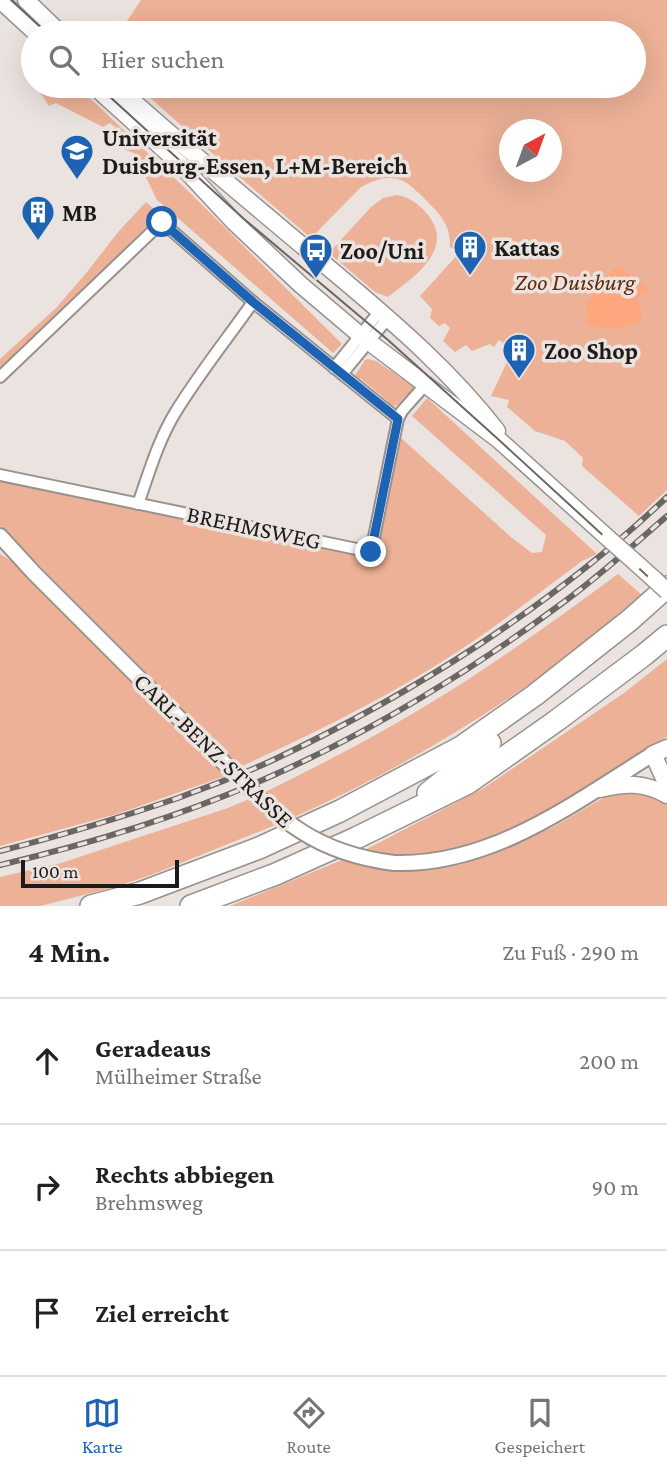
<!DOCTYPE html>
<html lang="de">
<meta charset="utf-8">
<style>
:root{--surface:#fff;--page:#f6f6f6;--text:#202124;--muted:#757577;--line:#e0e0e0;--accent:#1e63b3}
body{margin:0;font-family:"Crimson Pro",serif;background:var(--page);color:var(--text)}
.compass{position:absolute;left:499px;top:119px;width:63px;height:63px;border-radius:50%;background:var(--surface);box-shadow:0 7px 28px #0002;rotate:41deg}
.scale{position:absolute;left:21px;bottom:18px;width:158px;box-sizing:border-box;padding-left:7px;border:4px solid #1d1b19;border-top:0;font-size:19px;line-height:24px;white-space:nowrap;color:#1d1b19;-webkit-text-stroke:5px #ebe3df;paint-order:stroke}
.stop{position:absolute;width:21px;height:21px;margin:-16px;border:5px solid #1e63b3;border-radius:50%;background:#fff}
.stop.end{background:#1e63b3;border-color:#fff;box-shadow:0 2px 7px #0008}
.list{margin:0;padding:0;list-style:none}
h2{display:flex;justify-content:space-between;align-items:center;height:91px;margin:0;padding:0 28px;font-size:30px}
h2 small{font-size:23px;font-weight:400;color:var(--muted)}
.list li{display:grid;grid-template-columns:46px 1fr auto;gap:21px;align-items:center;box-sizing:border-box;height:126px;padding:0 28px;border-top:2px solid var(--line)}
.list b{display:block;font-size:26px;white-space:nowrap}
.list p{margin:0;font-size:23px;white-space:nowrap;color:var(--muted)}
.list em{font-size:23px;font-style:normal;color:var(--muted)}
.icon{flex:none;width:38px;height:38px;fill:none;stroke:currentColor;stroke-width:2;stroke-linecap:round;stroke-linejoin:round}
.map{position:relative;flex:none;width:667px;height:906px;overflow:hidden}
.search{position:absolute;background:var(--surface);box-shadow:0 7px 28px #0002;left:21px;right:21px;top:21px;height:77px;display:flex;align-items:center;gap:18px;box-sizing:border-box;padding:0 24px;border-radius:38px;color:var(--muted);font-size:26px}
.sheet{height:469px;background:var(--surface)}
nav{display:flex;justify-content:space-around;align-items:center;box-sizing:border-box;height:98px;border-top:2px solid var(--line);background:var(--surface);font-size:19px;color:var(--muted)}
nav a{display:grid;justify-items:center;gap:4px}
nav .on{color:var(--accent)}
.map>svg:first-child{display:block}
.green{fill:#ecb196;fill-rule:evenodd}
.water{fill:#fea77f}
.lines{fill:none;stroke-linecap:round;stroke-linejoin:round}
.minor-casing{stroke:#98918d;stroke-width:14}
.tertiary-casing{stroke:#98918d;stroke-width:18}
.secondary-casing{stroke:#98918d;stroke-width:19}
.motorway-casing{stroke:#98918d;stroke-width:24}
.minor{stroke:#fff;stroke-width:10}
.tertiary{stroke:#fff;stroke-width:14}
.secondary{stroke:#fff;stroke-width:16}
.motorway{stroke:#fff;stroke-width:21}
.tram{stroke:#6a6663;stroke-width:2}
.rail-casing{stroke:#6a6663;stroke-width:6}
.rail{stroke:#ebe3df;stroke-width:3.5;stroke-dasharray:10;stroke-linecap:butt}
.tertiary-bridge-casing{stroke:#98918d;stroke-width:18;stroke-linecap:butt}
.secondary-bridge-casing{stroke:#98918d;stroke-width:19;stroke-linecap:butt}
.tertiary-bridge{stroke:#fff;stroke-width:14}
.secondary-bridge{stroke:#fff;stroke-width:16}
.route{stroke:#1e63b3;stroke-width:9}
.labels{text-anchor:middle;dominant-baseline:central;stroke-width:7;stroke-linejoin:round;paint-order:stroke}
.poi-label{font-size:24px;font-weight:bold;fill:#1d1b19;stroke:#ebe3df;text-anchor:start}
.park-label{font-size:24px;font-style:italic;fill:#5e290c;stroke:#ebe3df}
.street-label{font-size:24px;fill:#1d1b19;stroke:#ebe3df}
</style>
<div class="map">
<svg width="667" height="906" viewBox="0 0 667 906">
<rect width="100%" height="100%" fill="#ebe3df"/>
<g class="green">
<path d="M141,0H667V490L639,516L582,466L583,458L565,441L535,431L507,407L509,400L491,396L513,349L499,340L494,347L490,344L472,351L466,345L455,352L443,341L450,328L445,323L439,326L430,318L432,309L420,296L460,252L450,247C451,222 437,212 421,195C415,190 410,184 403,181C389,174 372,180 360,188L311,238L222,162L137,86H634V33H119ZM510,130H552V172H510Z"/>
<polygon points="36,86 77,86 186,189 342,344 333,353 157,200 134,153 120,148 124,140 118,136 118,130 110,123 103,127 56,103 49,106"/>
<path d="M397,195C411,198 419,204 428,215C456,250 412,278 388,297L375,292L329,253L371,207L383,198Z"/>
<polygon points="146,202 160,214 0,372 0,359 56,308 87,272 119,231"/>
<polygon points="368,359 376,361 415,387 397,405 389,407 386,404 388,401 360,378 358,381 354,377 365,360"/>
<path d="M427,398L597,554L582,561C540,592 500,624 457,652C388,697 315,733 240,767L0,526V482L375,559L401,438L512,538L532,553L542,552L546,535L412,416Z"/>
<polygon points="0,554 18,565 228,775 117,814 0,846"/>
<path d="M618,574L643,596C538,686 420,761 294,817L265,792C337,757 408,719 475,675C523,643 571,609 618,574Z"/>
<path d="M667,659V737C641,749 619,767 594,782C547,813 470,855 412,856C397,856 380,853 365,850L484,788L624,693Z"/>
<polygon points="630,789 660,798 667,804 667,906 230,906 342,860 375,868 393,870 428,870 462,864 500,851 555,826 615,791"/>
<polygon points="249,799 278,824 151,875 115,887 40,906 0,906 0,877 61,863 228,808"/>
</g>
<path class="water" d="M615,267H622L650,291L638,297L637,301L642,314V320C624,329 609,330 589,325L586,316V305Z"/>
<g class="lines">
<defs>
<g id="minor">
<polyline points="334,368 380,311"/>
<polyline points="342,374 388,318"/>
<polyline points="0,377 162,222 253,302 398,419"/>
<polyline points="0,475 371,552 398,419 402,411 426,384"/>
<path d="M138,504C149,473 158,441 175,413C198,375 227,339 253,302"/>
</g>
<g id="tertiary">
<polyline points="0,536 34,573 213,752"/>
<path d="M394,863C492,866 574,803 653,754"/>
</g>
<g id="secondary">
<polyline points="0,0 36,33"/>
<polyline points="26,0 60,33"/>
<polyline points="94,86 180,164 234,222 301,285 360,335 499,440 609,539"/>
<path d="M116,86C189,152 266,215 342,279C398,326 452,373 497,431"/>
<polyline points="635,562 655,580"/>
<polyline points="667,748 653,754 667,785"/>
<path d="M600,789C625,783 644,782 667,795"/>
</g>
<g id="motorway">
<polyline points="428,793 490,743"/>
<polyline points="91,906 140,893 259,848 340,811 461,747 535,695 630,620 667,587"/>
<polyline points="191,906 276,874 356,838 468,783 556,721 644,655 667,636"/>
</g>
</defs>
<use href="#minor" class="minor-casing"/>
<use href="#tertiary" class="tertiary-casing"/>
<use href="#secondary" class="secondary-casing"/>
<use href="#motorway" class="motorway-casing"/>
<use href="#minor" class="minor"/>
<use href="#tertiary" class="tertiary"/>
<use href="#secondary" class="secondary"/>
<use href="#motorway" class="motorway"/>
<g class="tram">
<polyline points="11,0 47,33"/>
<polyline points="98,86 244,219 388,340 499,440 667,594"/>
</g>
<defs>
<g id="rail">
<path d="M0,851C60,836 119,818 178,798C209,786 241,775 271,761C413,694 553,605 667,497"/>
<path d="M0,865C94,843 188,814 276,774C372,731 472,670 557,607C596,579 631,547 667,516"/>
</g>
</defs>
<use href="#rail" class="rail-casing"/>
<use href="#rail" class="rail"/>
<defs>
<path id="tertiary-bridge" d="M213,752C273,811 305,852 394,863"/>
<g id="secondary-bridge">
<polyline points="609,539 635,562"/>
<polyline points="655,580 667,591"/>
</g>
</defs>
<use href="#tertiary-bridge" class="tertiary-bridge-casing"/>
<use href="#secondary-bridge" class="secondary-bridge-casing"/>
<use href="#tertiary-bridge" class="tertiary-bridge"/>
<use href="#secondary-bridge" class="secondary-bridge"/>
</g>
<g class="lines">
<polyline class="route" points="162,222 253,302 398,419 371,552"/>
</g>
<defs>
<symbol id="university-pin" viewBox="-11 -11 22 30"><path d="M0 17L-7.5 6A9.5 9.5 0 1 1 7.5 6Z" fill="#1e63b3" stroke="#ebe3df"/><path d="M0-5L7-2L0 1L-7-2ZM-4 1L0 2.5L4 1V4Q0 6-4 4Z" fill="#fff"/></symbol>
<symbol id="building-pin" viewBox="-11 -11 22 30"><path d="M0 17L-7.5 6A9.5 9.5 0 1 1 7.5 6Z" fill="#1e63b3" stroke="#ebe3df"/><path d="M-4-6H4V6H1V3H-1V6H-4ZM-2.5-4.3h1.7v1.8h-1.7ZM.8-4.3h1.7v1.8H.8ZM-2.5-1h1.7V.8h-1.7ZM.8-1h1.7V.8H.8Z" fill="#fff"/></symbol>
<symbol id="bus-pin" viewBox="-11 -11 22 30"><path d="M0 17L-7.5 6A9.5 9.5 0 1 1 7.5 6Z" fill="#1e63b3" stroke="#ebe3df"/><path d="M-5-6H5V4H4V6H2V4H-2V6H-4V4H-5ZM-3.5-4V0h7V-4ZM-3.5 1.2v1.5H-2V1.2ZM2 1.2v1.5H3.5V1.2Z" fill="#fff"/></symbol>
</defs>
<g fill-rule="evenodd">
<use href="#university-pin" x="58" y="132" width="38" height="52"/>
<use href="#building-pin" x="19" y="193" width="38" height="52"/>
<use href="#building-pin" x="451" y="228" width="38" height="52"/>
<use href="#bus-pin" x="297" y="231" width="38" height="52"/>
<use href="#building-pin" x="500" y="331" width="38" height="52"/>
</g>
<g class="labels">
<g class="poi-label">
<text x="102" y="137">Universität<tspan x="102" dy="28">Duisburg-Essen, L+M-Bereich</tspan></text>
<text x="62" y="212">MB</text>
<text x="494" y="247">Kattas</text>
<text x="340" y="250">Zoo/Uni</text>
<text x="544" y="350">Zoo Shop</text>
</g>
<g class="park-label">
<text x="575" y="281">Zoo Duisburg</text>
</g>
<g class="street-label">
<text transform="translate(254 527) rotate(12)">BREHMSWEG</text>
<text transform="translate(214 750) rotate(44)">CARL-BENZ-STRASSE</text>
</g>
</g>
</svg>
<svg class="compass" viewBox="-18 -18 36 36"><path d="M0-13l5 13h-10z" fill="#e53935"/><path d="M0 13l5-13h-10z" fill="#757577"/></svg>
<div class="scale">100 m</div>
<div class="stop" style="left:162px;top:222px"></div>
<div class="stop end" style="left:371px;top:552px"></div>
<div class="search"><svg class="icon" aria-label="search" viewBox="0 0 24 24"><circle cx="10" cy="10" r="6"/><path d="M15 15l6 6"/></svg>Hier suchen</div>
</div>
<section class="sheet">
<h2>4 Min.<small>Zu Fuß · 290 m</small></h2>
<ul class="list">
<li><svg class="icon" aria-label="ahead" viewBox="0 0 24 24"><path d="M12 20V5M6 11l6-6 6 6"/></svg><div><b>Geradeaus</b><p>Mülheimer Straße</p></div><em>200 m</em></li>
<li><svg class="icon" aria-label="right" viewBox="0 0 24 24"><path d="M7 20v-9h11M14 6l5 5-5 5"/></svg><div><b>Rechts abbiegen</b><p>Brehmsweg</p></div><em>90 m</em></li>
<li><svg class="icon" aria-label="arrive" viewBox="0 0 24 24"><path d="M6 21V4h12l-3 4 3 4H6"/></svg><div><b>Ziel erreicht</b></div></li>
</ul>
</section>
<nav>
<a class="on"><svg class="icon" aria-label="map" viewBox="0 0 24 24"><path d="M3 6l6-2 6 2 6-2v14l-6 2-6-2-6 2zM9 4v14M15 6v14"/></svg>Karte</a>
<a><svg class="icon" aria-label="directions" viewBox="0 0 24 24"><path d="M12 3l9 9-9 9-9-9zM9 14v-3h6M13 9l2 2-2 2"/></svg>Route</a>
<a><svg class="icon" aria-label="saved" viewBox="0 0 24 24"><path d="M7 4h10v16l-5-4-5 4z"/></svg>Gespeichert</a>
</nav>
